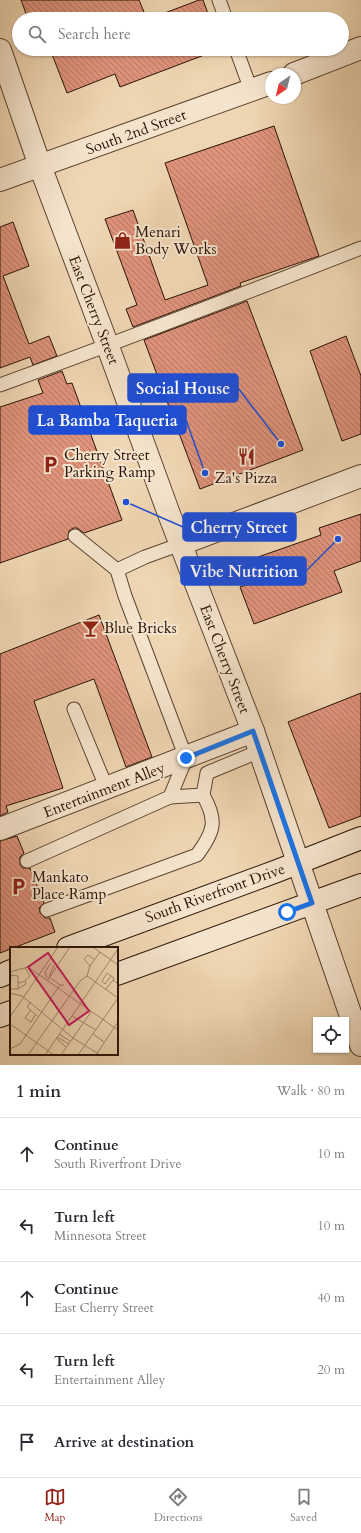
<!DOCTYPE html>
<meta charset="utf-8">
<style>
:root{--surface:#fff;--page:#f7f7f7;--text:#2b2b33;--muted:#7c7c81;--line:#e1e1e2;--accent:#8f2418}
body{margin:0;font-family:Cardo,serif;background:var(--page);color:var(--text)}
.controls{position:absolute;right:12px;bottom:12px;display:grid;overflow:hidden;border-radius:0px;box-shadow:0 1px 3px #0004}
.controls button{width:36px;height:36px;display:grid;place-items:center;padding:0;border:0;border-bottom:1px solid var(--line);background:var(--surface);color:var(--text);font:20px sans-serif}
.compass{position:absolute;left:265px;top:68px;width:36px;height:36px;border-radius:50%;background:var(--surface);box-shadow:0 1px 3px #0004;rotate:215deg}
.stop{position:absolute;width:12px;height:12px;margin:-9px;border:3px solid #1a73e8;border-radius:50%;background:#fff}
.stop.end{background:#1a73e8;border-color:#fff;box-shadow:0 1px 4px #0008}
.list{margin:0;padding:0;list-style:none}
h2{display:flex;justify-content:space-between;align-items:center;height:52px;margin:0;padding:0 16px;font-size:17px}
h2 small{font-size:13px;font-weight:400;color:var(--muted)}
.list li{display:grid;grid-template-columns:26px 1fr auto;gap:12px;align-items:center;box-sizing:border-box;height:72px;padding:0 16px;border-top:1px solid var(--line)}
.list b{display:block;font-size:15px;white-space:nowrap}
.list p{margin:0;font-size:13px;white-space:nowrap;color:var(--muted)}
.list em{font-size:13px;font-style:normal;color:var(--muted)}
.icon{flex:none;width:22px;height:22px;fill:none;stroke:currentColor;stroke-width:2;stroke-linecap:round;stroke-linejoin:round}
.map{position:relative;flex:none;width:361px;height:1065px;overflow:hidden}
.search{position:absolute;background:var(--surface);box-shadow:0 1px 3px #0004;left:12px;right:12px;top:12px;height:44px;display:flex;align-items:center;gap:10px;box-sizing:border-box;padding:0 14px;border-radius:22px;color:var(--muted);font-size:15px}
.sheet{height:412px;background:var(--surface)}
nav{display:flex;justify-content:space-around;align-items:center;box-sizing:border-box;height:56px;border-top:1px solid var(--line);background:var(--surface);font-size:11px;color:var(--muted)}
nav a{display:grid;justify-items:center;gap:2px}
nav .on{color:var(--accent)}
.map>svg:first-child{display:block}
.building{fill:url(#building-back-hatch);stroke:#2a1206}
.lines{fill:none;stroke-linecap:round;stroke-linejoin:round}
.service-casing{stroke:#5b4331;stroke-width:15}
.minor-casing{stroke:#5b4331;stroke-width:24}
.tertiary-casing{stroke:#5b4331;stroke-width:24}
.secondary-casing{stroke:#2a1206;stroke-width:24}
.service{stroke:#f5e4cd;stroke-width:13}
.minor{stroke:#f5e4cd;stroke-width:22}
.tertiary{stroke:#f5e4cd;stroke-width:22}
.secondary{stroke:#f5e4cd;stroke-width:22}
.route{stroke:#1a73e8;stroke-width:5}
.labels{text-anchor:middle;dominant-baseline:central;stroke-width:4;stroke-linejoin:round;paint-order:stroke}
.street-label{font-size:15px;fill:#2a1206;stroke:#f5e4cd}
.poi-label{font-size:15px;fill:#2a1206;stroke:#f5e4cd;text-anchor:start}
.inset-road{fill:none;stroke:#a0886d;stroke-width:1}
.view{fill:#c2185b;fill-opacity:0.15;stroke:#c2185b;stroke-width:2}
.inset-edge{fill:none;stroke:#2a1206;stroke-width:2}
.leader{fill:none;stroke:#1d4ed8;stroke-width:1.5}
.callout-dot{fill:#1d4ed8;stroke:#f5e4cd;stroke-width:1.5}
.callout{fill:#1d4ed8;stroke:#1d4ed8;stroke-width:1.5}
.callout-label{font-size:16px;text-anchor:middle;font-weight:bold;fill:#fff}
</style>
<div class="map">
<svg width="361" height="1065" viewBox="0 0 361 1065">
<defs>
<pattern id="building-back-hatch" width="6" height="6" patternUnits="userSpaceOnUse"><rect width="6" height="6" fill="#df937b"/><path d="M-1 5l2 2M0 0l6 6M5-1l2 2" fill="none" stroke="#b57763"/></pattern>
</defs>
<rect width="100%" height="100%" fill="#efd6b2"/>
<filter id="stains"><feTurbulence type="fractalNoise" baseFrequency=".005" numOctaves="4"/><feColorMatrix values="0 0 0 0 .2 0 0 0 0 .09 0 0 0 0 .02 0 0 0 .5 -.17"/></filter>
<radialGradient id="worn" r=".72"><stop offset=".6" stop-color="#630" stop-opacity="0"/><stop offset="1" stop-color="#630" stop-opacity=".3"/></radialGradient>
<g class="building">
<polygon points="21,0 139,0 147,19 28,19"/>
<polygon points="199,0 203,0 210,19 149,19"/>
<polygon points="50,49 220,49 120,87 115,74 67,93"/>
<polygon points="274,126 319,256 240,283 241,286 133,327 126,309 137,305 105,219 133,210 165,300 208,285 165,163"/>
<polygon points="13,222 29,266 3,276 29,344 49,336 57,356 33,365 30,357 0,368 0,227"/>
<polygon points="247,301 303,450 200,489 144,340"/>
<polygon points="346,336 361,376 361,434 342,441 310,351"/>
<polygon points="62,371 67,384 72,383 122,520 84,533 77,528 73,528 69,531 68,539 0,563 0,407 43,393 38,380"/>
<polygon points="361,514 361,561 334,571 342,592 254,624 240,587 255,582 262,568 258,557 321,535 319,528"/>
<polygon points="99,615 152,757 126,767 94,679 34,701 63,788 6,806 8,812 0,816 0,654"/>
<polygon points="361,693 361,816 329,828 288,722"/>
<polygon points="17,836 24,853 20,857 20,864 23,868 30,868 44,903 39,908 40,913 45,918 50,918 55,932 0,953 0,841"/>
</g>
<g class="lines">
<defs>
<g id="service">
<polyline points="219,0 226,19"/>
<polyline points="236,49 251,90"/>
<path d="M0,385C121,341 241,295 361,248"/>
<polyline points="75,536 117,570 145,557 181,544"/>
<polyline points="74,709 107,789"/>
<polyline points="170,797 203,795"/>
<polyline points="27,861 170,797 186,758 125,596 117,570"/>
<path d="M47,910L197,855C214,832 218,821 203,795L207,773L260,751"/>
</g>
<g id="minor">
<polyline points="0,829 253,731"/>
<polyline points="312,903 361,1045"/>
</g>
<g id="tertiary">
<polyline points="0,50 40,166 107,344 169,514 253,731 312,903"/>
<polyline points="294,74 361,48"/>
<polyline points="0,180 271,83"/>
<polyline points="181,544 361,476"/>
</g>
<g id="secondary">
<polyline points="68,948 277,871 361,838"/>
<polyline points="117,974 361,885"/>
<polyline points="0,976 11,971"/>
<polyline points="0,1016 11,1012"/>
</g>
</defs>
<use href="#service" class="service-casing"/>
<use href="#minor" class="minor-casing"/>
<use href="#tertiary" class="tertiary-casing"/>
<use href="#secondary" class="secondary-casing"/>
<use href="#service" class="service"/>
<use href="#minor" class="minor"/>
<use href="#tertiary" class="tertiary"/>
<use href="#secondary" class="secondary"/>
</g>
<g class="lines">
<polyline class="route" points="186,758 253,731 312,903 287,912"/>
</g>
<defs>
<symbol id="shop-bare" viewBox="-9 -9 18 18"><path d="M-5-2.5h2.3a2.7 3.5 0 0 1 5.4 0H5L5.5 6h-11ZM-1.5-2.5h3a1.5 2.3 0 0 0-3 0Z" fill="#8f2418" stroke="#f5e4cd" stroke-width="2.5" paint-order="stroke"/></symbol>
<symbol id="restaurant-bare" viewBox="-9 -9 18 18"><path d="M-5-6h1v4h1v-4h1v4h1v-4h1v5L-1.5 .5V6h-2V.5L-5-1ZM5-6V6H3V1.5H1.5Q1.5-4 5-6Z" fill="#8f2418" stroke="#f5e4cd" stroke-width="2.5" paint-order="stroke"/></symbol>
<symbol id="parking-bare" viewBox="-9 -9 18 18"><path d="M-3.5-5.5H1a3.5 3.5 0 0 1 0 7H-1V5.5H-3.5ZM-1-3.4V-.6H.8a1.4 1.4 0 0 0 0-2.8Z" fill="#8f2418" stroke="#f5e4cd" stroke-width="2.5" paint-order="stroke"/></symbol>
<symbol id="bar-bare" viewBox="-9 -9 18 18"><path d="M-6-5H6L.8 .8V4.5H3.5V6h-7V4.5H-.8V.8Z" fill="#8f2418" stroke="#f5e4cd" stroke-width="2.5" paint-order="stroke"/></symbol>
</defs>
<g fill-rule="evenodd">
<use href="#shop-bare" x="110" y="228" width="25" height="25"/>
<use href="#restaurant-bare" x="234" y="444" width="25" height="25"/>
<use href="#parking-bare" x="38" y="452" width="25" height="25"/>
<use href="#bar-bare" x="78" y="616" width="25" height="25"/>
<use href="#parking-bare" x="6" y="874" width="25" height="25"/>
</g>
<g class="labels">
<g class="street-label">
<text transform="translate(136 132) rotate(-20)">South 2nd Street</text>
<text transform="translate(94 310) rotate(69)">East Cherry Street</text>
<text transform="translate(225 659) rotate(69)">East Cherry Street</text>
<text transform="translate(104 790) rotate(-21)">Entertainment Alley</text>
<text transform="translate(215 893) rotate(-20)">South Riverfront Drive</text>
</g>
<g class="poi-label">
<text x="135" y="232">Menari<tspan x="135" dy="17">Body Works</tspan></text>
<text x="64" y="455">Cherry Street<tspan x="64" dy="17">Parking Ramp</tspan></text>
<text x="246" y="478" text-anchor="middle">Za's Pizza</text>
<text x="104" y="628">Blue Bricks</text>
<text x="32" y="877">Mankato<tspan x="32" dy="17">Place Ramp</tspan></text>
</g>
</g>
<g transform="translate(10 947)">
<rect width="108" height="108" fill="#efd6b2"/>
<path class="inset-road" d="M83,0L108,18M44,18L39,30L50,38M80,19L74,12L78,8L84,12M15,21L20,29L15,34M0,25L18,20L108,83M1,28L8,29V42H1M77,29L108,51M101,29L95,37L92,34L97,26L104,31L103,33M37,31L35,25L41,16M37,34L60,0M8,42L16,37L15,34L8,36M96,42L103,33L108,37M0,43L1,27M0,46L12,49L63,91L90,108M21,55L17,60L27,69M21,63L15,71L21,75L25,68M62,69L86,83M0,70L48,0M0,77L44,108M49,87L60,94M83,87L94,95M47,90L59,97M46,91L56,100M0,102L10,97L50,38H54M18,108L70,34L77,29L80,19L90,5M35,108L108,2M51,108L81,65M68,108L108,51M86,108L108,75"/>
<path class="view" d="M38,6L79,64L59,78L18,20Z"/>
<rect width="108" height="108" class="inset-edge"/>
</g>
<path class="leader" d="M281 444L238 388M205 473L186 420M126 502L183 527M338 539L306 571"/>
<g class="callout-dot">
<circle cx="281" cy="444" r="4"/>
<circle cx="205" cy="473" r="4"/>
<circle cx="126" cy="502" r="4"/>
<circle cx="338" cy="539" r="4"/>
</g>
<g class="callout">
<rect x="128" y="374" width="110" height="28" rx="4"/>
<rect x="29" y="406" width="157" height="28" rx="4"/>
<rect x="183" y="513" width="113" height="28" rx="4"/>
<rect x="181" y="557" width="125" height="28" rx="4"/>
</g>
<g class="callout-label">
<text x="183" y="394">Social House</text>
<text x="107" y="426">La Bamba Taqueria</text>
<text x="239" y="533">Cherry Street</text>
<text x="244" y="577">Vibe Nutrition</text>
</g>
<rect width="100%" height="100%" filter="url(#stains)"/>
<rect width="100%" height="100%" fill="url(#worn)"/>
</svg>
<div class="controls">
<button><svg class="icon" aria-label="locate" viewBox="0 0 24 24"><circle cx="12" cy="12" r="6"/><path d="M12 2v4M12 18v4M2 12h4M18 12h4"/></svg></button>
</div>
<svg class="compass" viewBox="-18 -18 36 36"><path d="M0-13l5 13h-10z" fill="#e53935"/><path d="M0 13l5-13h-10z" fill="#7c7c81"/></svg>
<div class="stop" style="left:287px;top:912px"></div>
<div class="stop end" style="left:186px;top:758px"></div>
<div class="search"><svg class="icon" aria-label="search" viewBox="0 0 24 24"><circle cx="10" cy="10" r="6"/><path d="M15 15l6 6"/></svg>Search here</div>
</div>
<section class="sheet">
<h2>1 min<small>Walk · 80 m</small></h2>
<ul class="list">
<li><svg class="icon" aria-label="ahead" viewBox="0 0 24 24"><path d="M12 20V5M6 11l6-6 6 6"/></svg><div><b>Continue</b><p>South Riverfront Drive</p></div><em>10 m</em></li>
<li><svg class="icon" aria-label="left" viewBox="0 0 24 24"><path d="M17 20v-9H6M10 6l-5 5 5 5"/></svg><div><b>Turn left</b><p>Minnesota Street</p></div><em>10 m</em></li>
<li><svg class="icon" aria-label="ahead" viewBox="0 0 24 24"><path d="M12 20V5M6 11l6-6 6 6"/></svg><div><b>Continue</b><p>East Cherry Street</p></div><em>40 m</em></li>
<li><svg class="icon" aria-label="left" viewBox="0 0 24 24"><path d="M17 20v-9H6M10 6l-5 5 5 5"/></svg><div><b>Turn left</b><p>Entertainment Alley</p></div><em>20 m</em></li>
<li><svg class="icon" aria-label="arrive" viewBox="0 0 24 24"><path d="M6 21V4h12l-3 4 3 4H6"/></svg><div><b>Arrive at destination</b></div></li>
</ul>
</section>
<nav>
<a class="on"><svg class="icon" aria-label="map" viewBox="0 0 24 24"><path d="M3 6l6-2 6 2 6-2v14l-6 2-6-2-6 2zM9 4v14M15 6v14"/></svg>Map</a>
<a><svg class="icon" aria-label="directions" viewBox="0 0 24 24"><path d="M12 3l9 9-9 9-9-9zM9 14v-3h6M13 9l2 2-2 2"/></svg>Directions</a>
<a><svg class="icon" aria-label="saved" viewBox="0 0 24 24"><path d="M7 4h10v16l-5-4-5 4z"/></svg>Saved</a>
</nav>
